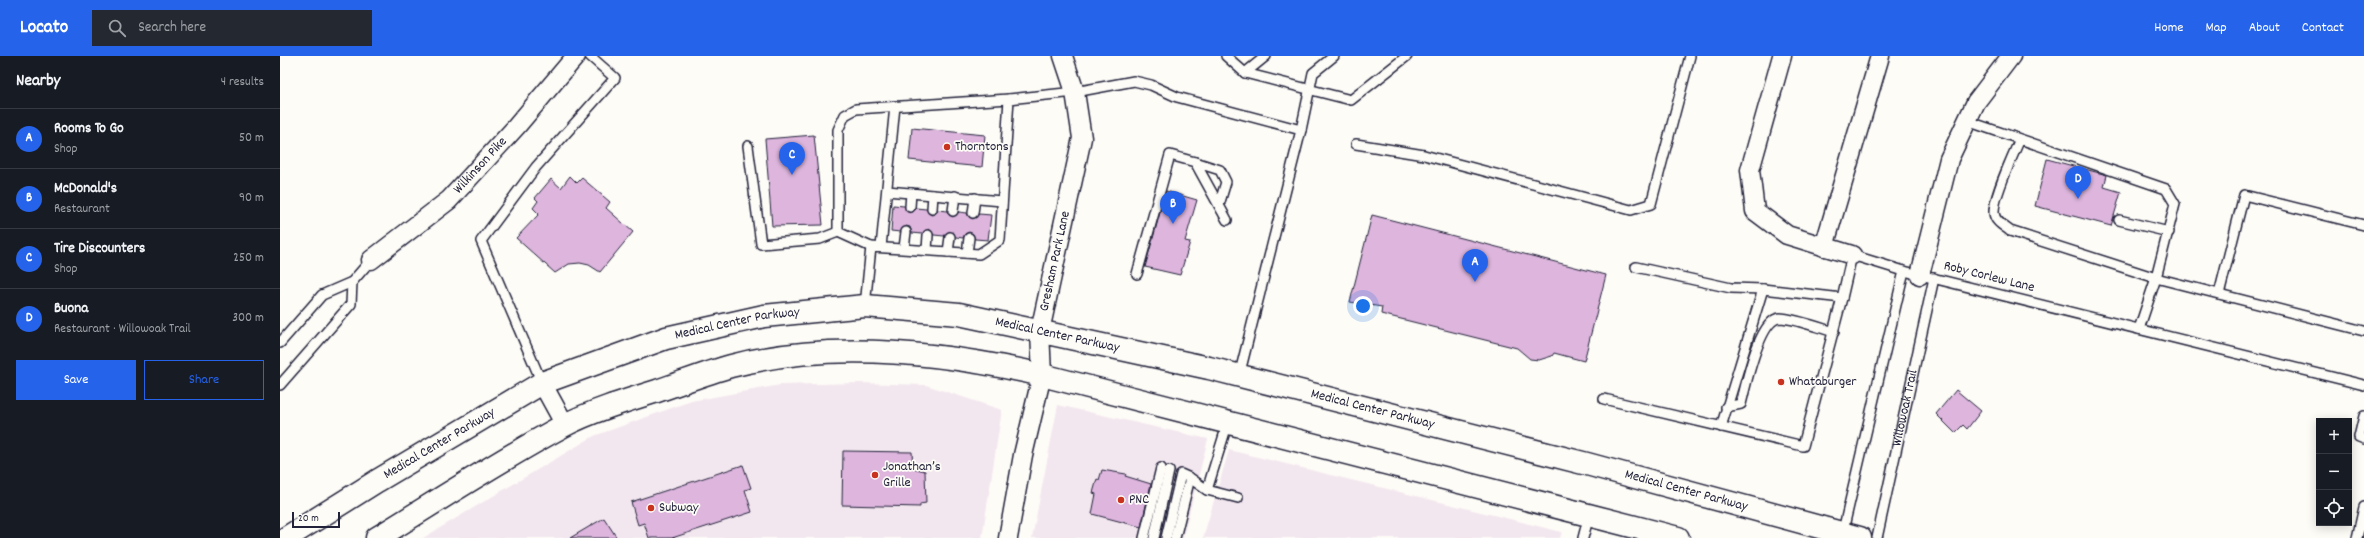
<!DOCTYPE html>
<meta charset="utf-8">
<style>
:root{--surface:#171b24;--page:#242831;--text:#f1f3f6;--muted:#9ea1a6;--line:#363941;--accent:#2563eb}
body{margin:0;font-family:Dekko,sans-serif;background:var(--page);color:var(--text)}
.controls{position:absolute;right:12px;bottom:12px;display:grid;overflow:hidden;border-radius:0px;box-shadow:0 2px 10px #0003}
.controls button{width:36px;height:36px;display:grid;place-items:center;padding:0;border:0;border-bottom:1px solid var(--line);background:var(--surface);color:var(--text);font:20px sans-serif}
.scale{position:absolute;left:12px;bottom:10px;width:48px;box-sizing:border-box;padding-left:4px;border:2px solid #22223b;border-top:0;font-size:11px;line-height:14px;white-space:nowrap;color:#22223b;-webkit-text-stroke:3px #fdfcf7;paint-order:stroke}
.you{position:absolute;left:1083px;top:250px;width:14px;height:14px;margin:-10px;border:3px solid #fff;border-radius:50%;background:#1a73e8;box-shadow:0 0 0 6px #1a73e833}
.badge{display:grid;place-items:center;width:26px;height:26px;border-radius:50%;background:var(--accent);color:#fff;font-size:13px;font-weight:700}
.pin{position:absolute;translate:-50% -33px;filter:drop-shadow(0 1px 2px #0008)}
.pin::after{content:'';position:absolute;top:21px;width:14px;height:12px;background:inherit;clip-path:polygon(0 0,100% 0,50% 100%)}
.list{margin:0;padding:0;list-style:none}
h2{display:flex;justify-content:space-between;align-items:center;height:52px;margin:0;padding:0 16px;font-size:17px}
h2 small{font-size:13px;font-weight:400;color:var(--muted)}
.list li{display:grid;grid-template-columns:26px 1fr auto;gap:12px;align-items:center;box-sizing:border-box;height:60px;padding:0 16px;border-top:1px solid var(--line)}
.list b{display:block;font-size:15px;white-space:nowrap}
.list p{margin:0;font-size:13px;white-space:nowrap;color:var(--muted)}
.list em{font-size:13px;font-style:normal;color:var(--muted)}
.actions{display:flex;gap:8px;padding:12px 16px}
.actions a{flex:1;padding:9px 0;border:1px solid var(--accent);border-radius:0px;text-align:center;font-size:14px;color:var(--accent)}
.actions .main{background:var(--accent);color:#fff}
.icon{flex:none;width:22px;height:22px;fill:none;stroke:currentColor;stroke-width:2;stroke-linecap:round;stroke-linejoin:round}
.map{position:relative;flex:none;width:2084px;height:482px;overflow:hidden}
header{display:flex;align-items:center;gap:24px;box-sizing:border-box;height:56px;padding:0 20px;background:var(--accent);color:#fff}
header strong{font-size:19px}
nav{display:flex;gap:22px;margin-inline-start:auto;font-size:14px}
.search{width:280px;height:36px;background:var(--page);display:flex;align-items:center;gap:10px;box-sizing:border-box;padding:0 14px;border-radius:0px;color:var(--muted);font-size:15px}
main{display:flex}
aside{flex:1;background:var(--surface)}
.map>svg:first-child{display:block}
.built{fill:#f3e7ef}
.building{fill:#ddb5dd;stroke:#22223b}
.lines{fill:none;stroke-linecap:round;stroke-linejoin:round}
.service-casing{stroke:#22223b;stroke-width:12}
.minor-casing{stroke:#22223b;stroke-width:21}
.secondary-casing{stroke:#22223b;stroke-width:25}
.service{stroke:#fdfcf7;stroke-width:9}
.minor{stroke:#fdfcf7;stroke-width:18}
.secondary{stroke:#fdfcf7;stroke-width:22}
.poi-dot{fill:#c8321e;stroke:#fdfcf7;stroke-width:1.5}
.labels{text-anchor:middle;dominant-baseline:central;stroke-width:3.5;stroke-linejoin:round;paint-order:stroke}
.poi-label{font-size:14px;fill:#22223b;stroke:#fdfcf7;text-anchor:start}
.street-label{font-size:14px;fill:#22223b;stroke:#fdfcf7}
</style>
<header>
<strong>Locato</strong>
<div class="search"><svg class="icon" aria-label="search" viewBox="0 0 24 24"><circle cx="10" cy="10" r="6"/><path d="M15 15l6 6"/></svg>Search here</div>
<nav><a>Home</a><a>Map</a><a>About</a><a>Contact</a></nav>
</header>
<main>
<aside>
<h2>Nearby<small>4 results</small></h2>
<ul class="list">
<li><span class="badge">A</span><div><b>Rooms To Go</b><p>Shop</p></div><em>50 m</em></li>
<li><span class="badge">B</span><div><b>McDonald's</b><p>Restaurant</p></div><em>90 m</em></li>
<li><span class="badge">C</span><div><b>Tire Discounters</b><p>Shop</p></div><em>250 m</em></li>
<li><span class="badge">D</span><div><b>Buona</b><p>Restaurant · Willowoak Trail</p></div><em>300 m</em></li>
</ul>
<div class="actions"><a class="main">Save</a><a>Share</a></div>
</aside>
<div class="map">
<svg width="2084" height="482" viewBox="0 0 2084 482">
<rect width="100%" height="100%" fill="#fdfcf7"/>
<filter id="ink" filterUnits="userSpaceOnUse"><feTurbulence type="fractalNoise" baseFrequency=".025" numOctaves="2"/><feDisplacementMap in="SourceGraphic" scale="8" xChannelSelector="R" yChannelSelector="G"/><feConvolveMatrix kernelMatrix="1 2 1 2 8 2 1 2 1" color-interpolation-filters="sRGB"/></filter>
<g filter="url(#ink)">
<g class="built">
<polygon points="579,327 646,329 722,354 702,482 143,482 314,380 411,345 500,329"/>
<polygon points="778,349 928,383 903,482 752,482"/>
<polygon points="949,394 1282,476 1280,482 923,482"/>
</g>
<g class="building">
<polygon points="632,72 705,79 702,111 629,104"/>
<polygon points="534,79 543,169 492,170 485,83"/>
<polygon points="1767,103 1827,119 1824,131 1841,136 1831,170 1755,150"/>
<polygon points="290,120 297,127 302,122 330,146 326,152 353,176 320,216 309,209 300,207 289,208 275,217 236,182 259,158 253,152 258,145 255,142 271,123 281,132"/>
<polygon points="886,135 917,144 905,185 910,186 900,219 865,211"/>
<polygon points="613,149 624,150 629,157 633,156 636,152 646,153 651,159 655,158 658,154 667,155 669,159 673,161 679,156 687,157 689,161 693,163 699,158 711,159 708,184 695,183 693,178 689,176 685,178 683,182 676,181 670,175 664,180 654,179 649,173 642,178 632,177 630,171 626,170 620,176 611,175"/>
<polygon points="1092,159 1326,219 1304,305 1274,297 1272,300 1259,304 1250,303 1237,292 1101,258 1102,251 1070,246"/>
<polygon points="1676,334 1701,355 1687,373 1683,369 1675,377 1656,358"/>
<polygon points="563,395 632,396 633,412 645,415 646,447 640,448 640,451 562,449"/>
<polygon points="463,409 471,432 465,434 472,456 392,482 369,482 364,467 358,469 351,446"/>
<polygon points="822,414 846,418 845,420 871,428 861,471 812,458 816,438 813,437 817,423 819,424"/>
<polygon points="324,462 337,482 290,482"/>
</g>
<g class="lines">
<defs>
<g id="service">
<polyline points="946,0 965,17 1071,44 1127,0"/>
<polyline points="965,17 986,0"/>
<path d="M1687,65L1886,133L1895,148L1876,222L1730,175C1724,170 1715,166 1714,157C1713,142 1733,99 1740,83"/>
<polyline points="1021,74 1033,17 1054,0"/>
<polyline points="1076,88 1144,99 1351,154 1371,148 1410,0"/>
<polyline points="468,90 481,188 540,183 558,176"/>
<polyline points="915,106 940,114 946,126 939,149"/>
<polyline points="607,135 722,145"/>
<polyline points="630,151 631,137"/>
<polyline points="652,153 653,139"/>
<polyline points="673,155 675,140"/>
<polyline points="693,157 695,142"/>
<polyline points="1839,164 1889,176"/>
<polyline points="591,191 558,176 558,74 565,59 576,53 729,43"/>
<polyline points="601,191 615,50"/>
<polyline points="624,192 626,176"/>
<polyline points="647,194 648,179"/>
<polyline points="668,196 670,181"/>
<polyline points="687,197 689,182"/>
<polyline points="1356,211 1451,232 1483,233 1562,242 1572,199 1624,215 2084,329"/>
<polyline points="857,218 890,99 915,106 947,164"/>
<polyline points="1939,238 1964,139 2084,169"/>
<polyline points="585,250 591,191 699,198 720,184 729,43 795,36 854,25 871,29 897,41 1021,74 959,320"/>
<polyline points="1859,273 1876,222 2084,275"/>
<polyline points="0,287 42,239 72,226 91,204"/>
<polyline points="262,327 201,185 256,111 335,22 310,0"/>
<polyline points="0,329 71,248 72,226"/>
<polyline points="1324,343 1523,390 1562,242"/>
<path d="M1446,351L1461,348C1466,329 1479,263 1500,262C1512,262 1541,272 1554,276"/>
<polyline points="2084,360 2079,381 2084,383"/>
<polyline points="1441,371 1483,233"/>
<polyline points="927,434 958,442"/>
<polyline points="1562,479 1624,215"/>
<polyline points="864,482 881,412"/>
<polyline points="874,482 889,415"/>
<polyline points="886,482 901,418 910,422 927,434 948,366"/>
<polyline points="895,482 910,422"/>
<polyline points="1303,482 1309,459"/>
<path id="s1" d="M1597,482L1654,222"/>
<polyline points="2077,482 2084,451"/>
</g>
<g id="minor">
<polyline points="1502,0 1470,114 1475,155 1507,179 1572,199"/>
<polyline points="1544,191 1600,0"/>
<path id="s2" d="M91,204L169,144L236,71L296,0"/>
<polyline points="1640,219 1669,103 1696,46 1731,0"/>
<polyline points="262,327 285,369"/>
<path id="s3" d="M728,482L743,399L762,319L760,275L802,82L795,36L783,0"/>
</g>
<g id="secondary">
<path id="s4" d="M6,482L97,425L262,327L386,282L484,260L585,250L679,258L929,312L1307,408L1580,482"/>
<path d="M97,482C159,444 220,404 283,370C309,356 348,344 377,335C401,327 426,317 451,310C551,284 662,296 762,319L1398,482"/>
</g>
</defs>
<use href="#service" class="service-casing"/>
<use href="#minor" class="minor-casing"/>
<use href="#secondary" class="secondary-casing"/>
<use href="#service" class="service"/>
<use href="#minor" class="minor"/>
<use href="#secondary" class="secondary"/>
</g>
</g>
<g class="poi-dot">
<circle cx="667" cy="91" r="4"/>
<circle cx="1501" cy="326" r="4"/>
<circle cx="595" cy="419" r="4"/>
<circle cx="841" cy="444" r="4"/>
<circle cx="371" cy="452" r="4"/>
</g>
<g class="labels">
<g class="poi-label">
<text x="675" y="91">Thorntons</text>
<text x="1509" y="326">Whataburger</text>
<text x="603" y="411">Jonathan’s<tspan x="603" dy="16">Grille</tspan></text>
<text x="849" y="444">PNC</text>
<text x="379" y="452">Subway</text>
</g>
<g class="street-label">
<text stroke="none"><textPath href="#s2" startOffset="145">Wilkinson Pike</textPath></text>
<text stroke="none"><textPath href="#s3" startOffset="282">Gresham Park Lane</textPath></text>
<text transform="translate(1709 221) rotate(14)">Roby Corlew Lane</text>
<text stroke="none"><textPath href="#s4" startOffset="504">Medical Center Parkway</textPath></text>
<text stroke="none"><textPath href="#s4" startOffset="828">Medical Center Parkway</textPath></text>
<text stroke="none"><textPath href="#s1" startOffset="133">Willowoak Trail</textPath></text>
<text stroke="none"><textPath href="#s4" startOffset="1152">Medical Center Parkway</textPath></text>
<text stroke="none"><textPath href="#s4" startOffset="180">Medical Center Parkway</textPath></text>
<text stroke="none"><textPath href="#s4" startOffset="1476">Medical Center Parkway</textPath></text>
</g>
</g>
</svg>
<div class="controls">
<button>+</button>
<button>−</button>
<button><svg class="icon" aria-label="locate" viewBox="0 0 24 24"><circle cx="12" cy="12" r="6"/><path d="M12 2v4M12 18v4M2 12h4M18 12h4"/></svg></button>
</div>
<div class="scale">20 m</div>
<div class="you"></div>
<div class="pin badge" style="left:1195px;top:226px">A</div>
<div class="pin badge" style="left:893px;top:168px">B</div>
<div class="pin badge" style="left:512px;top:119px">C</div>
<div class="pin badge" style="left:1798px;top:143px">D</div>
</div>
</main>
